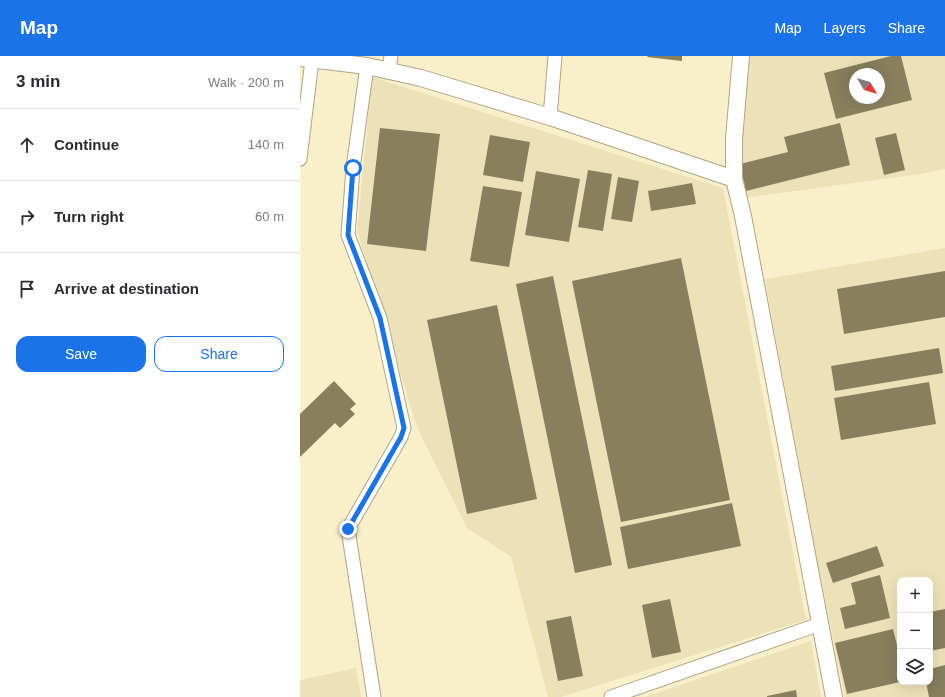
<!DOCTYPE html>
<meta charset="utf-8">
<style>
:root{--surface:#fff;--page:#f2f2f3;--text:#2b2b33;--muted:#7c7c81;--line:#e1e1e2;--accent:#1a73e8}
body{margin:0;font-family:Helvetica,sans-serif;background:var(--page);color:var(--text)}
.controls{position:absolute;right:12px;bottom:12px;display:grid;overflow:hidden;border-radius:8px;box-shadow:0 4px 16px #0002}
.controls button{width:36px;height:36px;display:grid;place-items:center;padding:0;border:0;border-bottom:1px solid var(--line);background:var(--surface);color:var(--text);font:20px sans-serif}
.compass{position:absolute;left:549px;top:12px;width:36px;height:36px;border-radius:50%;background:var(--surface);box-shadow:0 4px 16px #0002;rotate:128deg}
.stop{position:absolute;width:12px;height:12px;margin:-9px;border:3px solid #1a73e8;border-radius:50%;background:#fff}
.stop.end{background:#1a73e8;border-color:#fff;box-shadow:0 1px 4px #0008}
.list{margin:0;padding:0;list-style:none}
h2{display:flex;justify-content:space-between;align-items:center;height:52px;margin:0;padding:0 16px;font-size:17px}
h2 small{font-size:13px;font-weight:400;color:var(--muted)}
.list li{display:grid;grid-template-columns:26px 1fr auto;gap:12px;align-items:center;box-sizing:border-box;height:72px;padding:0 16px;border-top:1px solid var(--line)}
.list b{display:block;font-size:15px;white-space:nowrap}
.list em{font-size:13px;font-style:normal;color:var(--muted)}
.actions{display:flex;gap:8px;padding:12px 16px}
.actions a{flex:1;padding:9px 0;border:1px solid var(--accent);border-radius:12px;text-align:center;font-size:14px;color:var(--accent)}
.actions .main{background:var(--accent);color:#fff}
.icon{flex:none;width:22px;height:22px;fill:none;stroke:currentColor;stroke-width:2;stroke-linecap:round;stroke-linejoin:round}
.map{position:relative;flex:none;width:645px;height:641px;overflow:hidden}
header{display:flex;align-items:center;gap:24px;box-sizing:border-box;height:56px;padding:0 20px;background:var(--accent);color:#fff}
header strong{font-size:19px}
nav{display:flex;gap:22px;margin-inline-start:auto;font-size:14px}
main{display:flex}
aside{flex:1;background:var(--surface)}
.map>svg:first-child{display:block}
.built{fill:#ede2b7;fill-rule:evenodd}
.building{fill:#877f5e;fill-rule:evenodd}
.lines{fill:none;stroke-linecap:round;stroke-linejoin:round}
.minor-casing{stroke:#aea583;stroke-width:15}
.tertiary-casing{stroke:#aea583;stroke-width:18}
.minor{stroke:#fff;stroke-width:13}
.tertiary{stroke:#fff;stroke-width:16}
.route{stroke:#1a73e8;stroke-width:5}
</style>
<header>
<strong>Map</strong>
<nav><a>Map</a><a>Layers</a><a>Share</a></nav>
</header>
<main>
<aside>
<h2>3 min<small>Walk · 200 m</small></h2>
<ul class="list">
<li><svg class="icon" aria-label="ahead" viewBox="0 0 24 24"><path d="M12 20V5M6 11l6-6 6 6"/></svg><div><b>Continue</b></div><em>140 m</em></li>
<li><svg class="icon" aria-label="right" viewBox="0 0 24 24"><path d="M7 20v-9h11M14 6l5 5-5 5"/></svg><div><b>Turn right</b></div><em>60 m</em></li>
<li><svg class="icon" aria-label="arrive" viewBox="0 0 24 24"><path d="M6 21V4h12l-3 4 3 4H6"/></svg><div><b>Arrive at destination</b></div></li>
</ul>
<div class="actions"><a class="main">Save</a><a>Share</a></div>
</aside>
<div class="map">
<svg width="645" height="641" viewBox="0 0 645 641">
<rect width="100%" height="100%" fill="#f9efcb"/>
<g class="built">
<path d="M450,0H645V113L620,118L444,142L439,102ZM555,18H579V42H555Z"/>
<polygon points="72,21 423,132 506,564 261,641 248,641 211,501 167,472 117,371 57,175"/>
<path d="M645,192V641H545L515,494L465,223ZM600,524H630V626H600Z"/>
<polygon points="511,585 521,641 345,641"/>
<polygon points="56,612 61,641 0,641 0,624"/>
</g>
<g class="building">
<polygon points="348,0 382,0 382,5 347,1"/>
<path d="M591,0H601L612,44L536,63L524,17ZM555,18H579V42H555Z"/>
<polygon points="540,67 550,109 446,135 440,108 488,96 484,81"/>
<polygon points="80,72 140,78 126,195 67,188"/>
<polygon points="596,77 605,114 584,119 575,82"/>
<polygon points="190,79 230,86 223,126 183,119"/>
<polygon points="288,114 312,118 303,175 278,171"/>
<polygon points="236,115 280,123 269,186 225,179"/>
<polygon points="318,121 339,125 332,166 311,163"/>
<polygon points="392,127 396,148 351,155 348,135"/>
<polygon points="183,130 222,136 209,211 170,205"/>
<polygon points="381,202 430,444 321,466 272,225"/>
<polygon points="645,215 645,261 544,278 537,233"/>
<polygon points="253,220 312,509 275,517 216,228"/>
<polygon points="197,249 237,443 167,458 127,264"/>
<polygon points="639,292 643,317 535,335 531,310"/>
<polygon points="34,325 56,348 50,353 55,358 40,372 35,367 0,401 0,358"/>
<polygon points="629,326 636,368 541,384 534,342"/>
<polygon points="432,447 441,490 328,513 320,471"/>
<polygon points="577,490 584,510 533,527 526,507"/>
<polygon points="580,519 590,562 545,573 540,552 556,548 551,527"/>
<polygon points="370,543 381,596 352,602 342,549"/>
<polygon points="645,553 645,592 630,595 630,556"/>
<polygon points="271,560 283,620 258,625 246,565"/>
<polygon points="593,573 600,601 600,626 547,638 535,587"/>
<polygon points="645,609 645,641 629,641 626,626 630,626 630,613"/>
<polygon points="496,634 497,641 467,641 467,640"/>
</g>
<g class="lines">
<defs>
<g id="minor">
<polyline points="67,10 53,112 48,179 80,262 104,372 101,381 48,473 74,641"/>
<polyline points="89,15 91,0"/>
<polyline points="250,61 255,0"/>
<polyline points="0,103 12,4"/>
<polyline points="311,641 520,568"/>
</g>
<g id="tertiary">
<polyline points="441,0 434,83 434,123 443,160 534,641"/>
<polyline points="0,2 67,10 121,22 250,61 434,123"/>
</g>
</defs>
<use href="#minor" class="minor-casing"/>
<use href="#tertiary" class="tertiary-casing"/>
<use href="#minor" class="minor"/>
<use href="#tertiary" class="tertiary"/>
</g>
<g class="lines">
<polyline class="route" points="48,473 101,381 104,372 80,262 48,179 53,112"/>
</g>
</svg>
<div class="controls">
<button>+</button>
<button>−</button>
<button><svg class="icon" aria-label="layers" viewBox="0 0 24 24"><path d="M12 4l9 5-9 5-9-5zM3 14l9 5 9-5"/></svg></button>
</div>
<svg class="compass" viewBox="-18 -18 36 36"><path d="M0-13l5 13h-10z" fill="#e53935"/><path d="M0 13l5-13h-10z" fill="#7c7c81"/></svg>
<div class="stop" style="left:53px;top:112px"></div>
<div class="stop end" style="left:48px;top:473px"></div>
</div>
</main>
